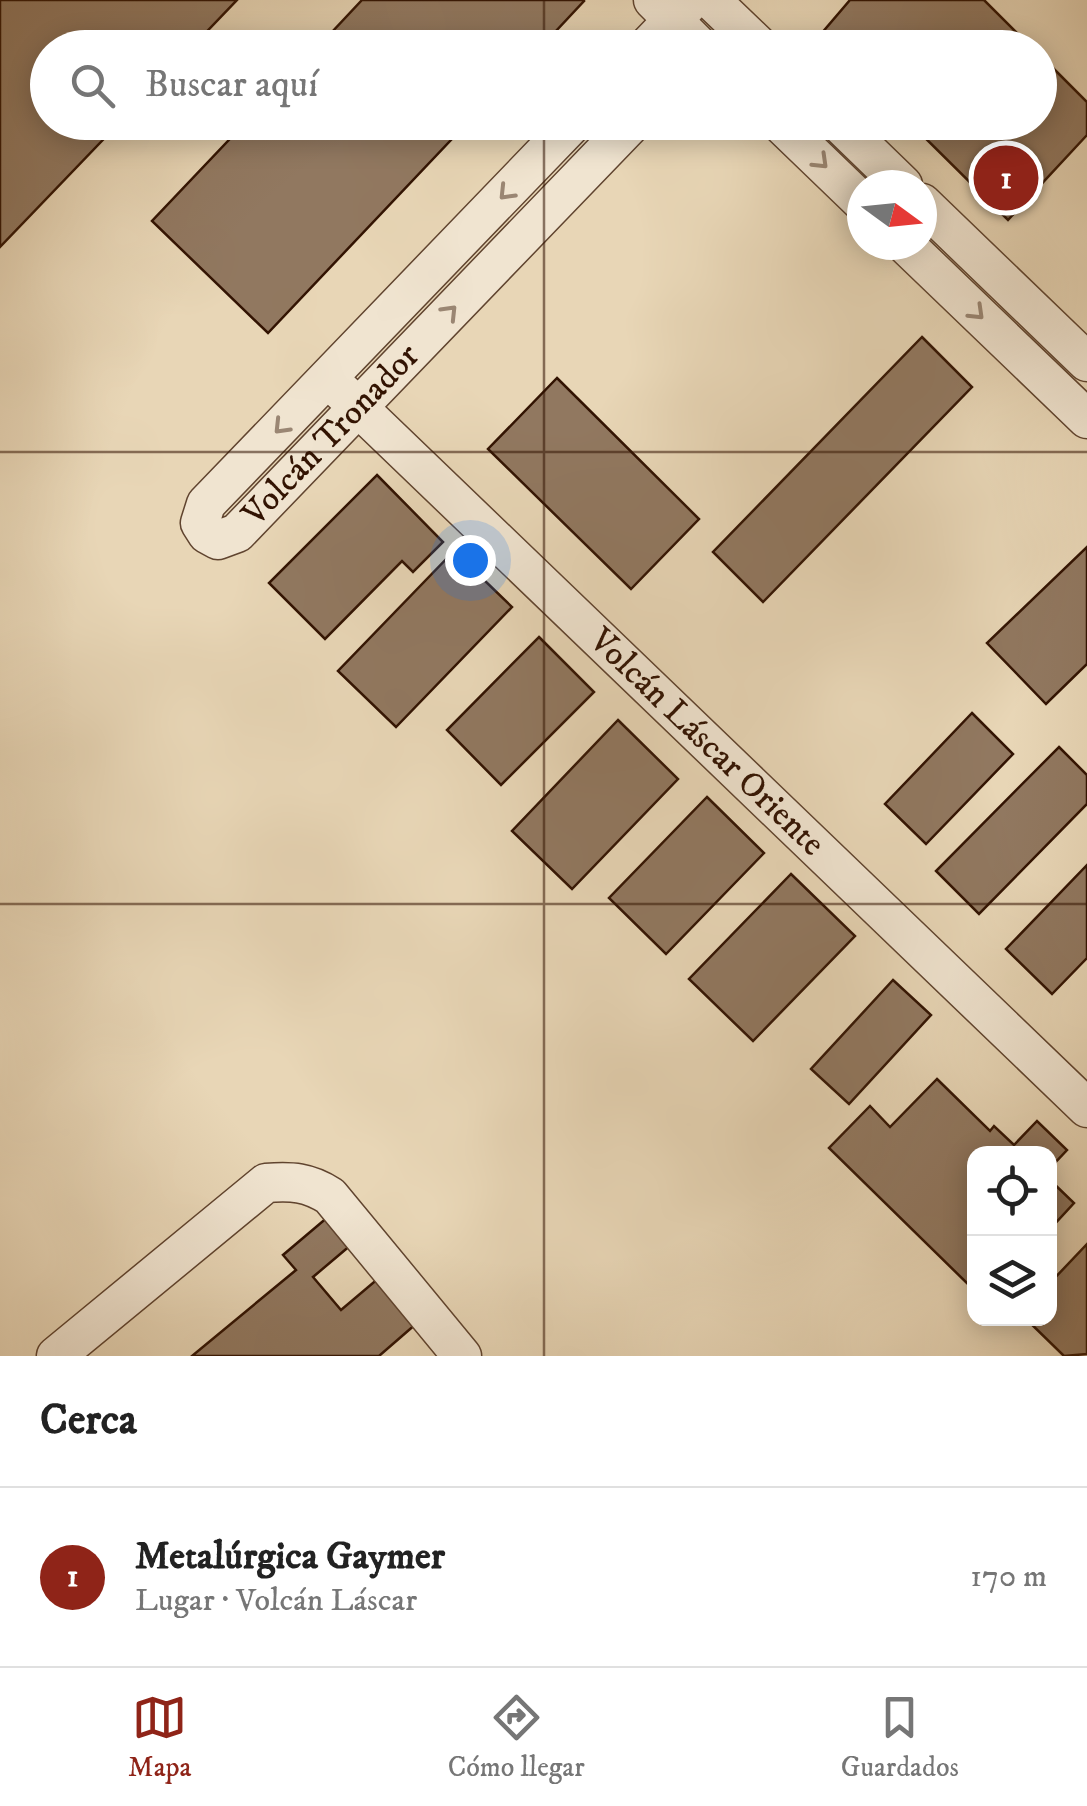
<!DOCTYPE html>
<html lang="es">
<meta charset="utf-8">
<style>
:root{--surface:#fff;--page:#f2f2f2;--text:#222;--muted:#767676;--line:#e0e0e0;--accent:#8f2418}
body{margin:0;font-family:"IM FELL DW Pica",serif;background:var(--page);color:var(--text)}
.controls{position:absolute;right:30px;bottom:30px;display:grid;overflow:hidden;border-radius:20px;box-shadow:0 5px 25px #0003}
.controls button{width:90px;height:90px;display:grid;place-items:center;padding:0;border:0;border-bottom:2px solid var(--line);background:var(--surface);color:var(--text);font:50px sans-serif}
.compass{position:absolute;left:847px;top:170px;width:90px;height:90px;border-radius:50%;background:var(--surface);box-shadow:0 5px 25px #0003;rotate:105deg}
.you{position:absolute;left:470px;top:560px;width:35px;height:35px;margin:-25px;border:8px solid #fff;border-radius:50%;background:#1a73e8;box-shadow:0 0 0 15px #1a73e833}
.badge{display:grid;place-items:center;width:65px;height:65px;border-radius:50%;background:var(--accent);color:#fff;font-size:32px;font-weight:700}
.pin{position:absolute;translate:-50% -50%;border:5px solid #fff;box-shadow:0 2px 10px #0006}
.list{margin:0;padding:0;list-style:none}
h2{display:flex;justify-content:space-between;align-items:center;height:130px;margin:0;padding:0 40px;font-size:42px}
h2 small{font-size:32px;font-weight:400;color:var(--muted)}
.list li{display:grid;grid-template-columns:65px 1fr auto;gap:30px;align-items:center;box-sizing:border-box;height:180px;padding:0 40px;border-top:2px solid var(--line)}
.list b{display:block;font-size:38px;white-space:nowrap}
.list p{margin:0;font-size:32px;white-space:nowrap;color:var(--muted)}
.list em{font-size:32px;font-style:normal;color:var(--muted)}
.icon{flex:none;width:55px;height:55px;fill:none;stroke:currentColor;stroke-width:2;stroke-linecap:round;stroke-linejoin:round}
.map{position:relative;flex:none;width:1087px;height:1356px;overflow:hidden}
.search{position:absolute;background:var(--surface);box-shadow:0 5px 25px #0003;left:30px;right:30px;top:30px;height:110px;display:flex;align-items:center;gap:25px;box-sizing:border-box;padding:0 35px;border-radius:55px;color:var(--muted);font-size:38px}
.sheet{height:310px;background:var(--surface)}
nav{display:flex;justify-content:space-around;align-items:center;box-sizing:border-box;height:140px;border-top:2px solid var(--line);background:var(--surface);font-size:28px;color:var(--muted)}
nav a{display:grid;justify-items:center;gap:5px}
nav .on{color:var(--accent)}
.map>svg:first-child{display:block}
.building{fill:#917860;stroke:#321302;stroke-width:2.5}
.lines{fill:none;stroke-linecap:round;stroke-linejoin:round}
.minor-casing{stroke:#60442f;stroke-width:41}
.minor{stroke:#f0e4d0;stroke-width:38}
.oneway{stroke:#9a8673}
.grid{fill:none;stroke:#321302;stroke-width:2.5;stroke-opacity:0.55}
.labels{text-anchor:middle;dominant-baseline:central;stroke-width:9;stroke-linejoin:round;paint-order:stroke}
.street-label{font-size:35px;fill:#321302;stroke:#f0e4d0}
</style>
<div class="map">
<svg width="1087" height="1356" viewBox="0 0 1087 1356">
<rect width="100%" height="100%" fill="#e8d6b6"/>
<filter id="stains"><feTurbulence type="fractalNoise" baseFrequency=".002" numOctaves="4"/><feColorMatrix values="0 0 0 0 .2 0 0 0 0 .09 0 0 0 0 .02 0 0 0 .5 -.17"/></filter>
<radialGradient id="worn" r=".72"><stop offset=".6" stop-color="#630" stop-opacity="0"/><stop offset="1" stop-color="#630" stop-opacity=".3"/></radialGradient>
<g class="building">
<polygon points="0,0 237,0 191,48 48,48 48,122 120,122 0,247"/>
<polygon points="362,0 583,0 584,1 540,48 317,48"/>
<polygon points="850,0 984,0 1032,48 834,48 821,34"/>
<polygon points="1040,55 1087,102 1087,135 1008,220 909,122 1040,122"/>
<polygon points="246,122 468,122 268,333 152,221"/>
<polygon points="922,337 972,387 763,602 713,552"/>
<polygon points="557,378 699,519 631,589 488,449"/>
<polygon points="377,475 443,542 413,572 402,561 325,639 269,583"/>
<polygon points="1087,547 1087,664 1046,704 987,643"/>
<polygon points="454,551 512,607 396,727 338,671"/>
<polygon points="539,637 594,692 501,785 447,730"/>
<polygon points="972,713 1013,754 926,844 885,804"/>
<polygon points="618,720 678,779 572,889 512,831"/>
<polygon points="1059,747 1087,775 1087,804 979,914 936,871"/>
<polygon points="707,797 764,853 666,954 609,898"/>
<polygon points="1087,865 1087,958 1052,994 1006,949"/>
<polygon points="791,874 855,936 753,1041 689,979"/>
<polygon points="893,980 931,1015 849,1104 811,1069"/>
<polygon points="937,1079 990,1131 994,1126 1014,1145 1037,1121 1067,1150 1050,1168 1050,1154 974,1154 974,1290 829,1148 870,1106 890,1127"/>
<polygon points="1050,1180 1074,1203 1050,1229"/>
<polygon points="329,1216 352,1244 313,1277 341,1310 380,1277 417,1323 379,1356 192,1356 296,1270 283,1255"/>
<polygon points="1087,1244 1087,1354 1064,1356 1025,1318 1050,1318 1050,1283"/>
</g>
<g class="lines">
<defs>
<g id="minor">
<polyline points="653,0 701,48"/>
<polyline points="711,0 761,48"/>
<polyline points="646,48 690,2"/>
<path id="s1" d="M574,122L206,504L200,523L207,534L218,540L237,533L633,122"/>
<polyline points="779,122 862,202"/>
<polyline points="838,122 903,185"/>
<polyline points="922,203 1087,362"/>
<polyline points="906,245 1087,419"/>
<path id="s2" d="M339,389L1087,1108"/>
<path d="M56,1356L266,1183C292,1181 308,1182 330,1196L462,1356"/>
</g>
</defs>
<use href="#minor" class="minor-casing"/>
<use href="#minor" class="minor"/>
</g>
<defs><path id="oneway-chevron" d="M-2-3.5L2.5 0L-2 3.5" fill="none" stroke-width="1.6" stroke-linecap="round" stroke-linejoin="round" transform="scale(2.5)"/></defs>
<g class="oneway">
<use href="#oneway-chevron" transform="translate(821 162) rotate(44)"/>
<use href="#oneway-chevron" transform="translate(506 193) rotate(134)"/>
<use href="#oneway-chevron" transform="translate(450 312) rotate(-46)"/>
<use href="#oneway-chevron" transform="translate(977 313) rotate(44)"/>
<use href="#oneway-chevron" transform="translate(281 427) rotate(134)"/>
</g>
<path class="grid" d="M544,0V48M544,122V1356M0,452H1087M0,904H1087"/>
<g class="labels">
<g class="street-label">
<text stroke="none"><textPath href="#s1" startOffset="732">Volcán Tronador</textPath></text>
<text stroke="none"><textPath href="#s2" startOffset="510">Volcán Láscar Oriente</textPath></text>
</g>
</g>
<rect width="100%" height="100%" filter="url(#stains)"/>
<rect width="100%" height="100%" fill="url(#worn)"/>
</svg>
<div class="controls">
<button><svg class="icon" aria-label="locate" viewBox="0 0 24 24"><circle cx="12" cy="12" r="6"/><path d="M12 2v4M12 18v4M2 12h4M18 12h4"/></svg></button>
<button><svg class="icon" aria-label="layers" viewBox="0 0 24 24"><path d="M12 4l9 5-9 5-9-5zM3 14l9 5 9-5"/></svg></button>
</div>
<svg class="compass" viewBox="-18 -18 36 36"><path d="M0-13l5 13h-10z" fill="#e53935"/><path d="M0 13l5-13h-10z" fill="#767676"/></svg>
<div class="you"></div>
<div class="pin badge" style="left:1006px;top:178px">1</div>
<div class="search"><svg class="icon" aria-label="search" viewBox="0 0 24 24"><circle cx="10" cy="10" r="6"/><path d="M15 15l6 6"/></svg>Buscar aquí</div>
</div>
<section class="sheet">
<h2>Cerca<small></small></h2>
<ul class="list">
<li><span class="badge">1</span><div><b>Metalúrgica Gaymer</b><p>Lugar · Volcán Láscar</p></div><em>170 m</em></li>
</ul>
</section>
<nav>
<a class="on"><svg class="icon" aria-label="map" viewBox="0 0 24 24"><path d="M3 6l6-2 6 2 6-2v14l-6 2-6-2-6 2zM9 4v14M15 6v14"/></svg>Mapa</a>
<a><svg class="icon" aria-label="directions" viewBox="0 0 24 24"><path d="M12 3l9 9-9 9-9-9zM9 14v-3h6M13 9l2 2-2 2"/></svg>Cómo llegar</a>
<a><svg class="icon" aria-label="saved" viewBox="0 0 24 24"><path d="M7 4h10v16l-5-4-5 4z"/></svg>Guardados</a>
</nav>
